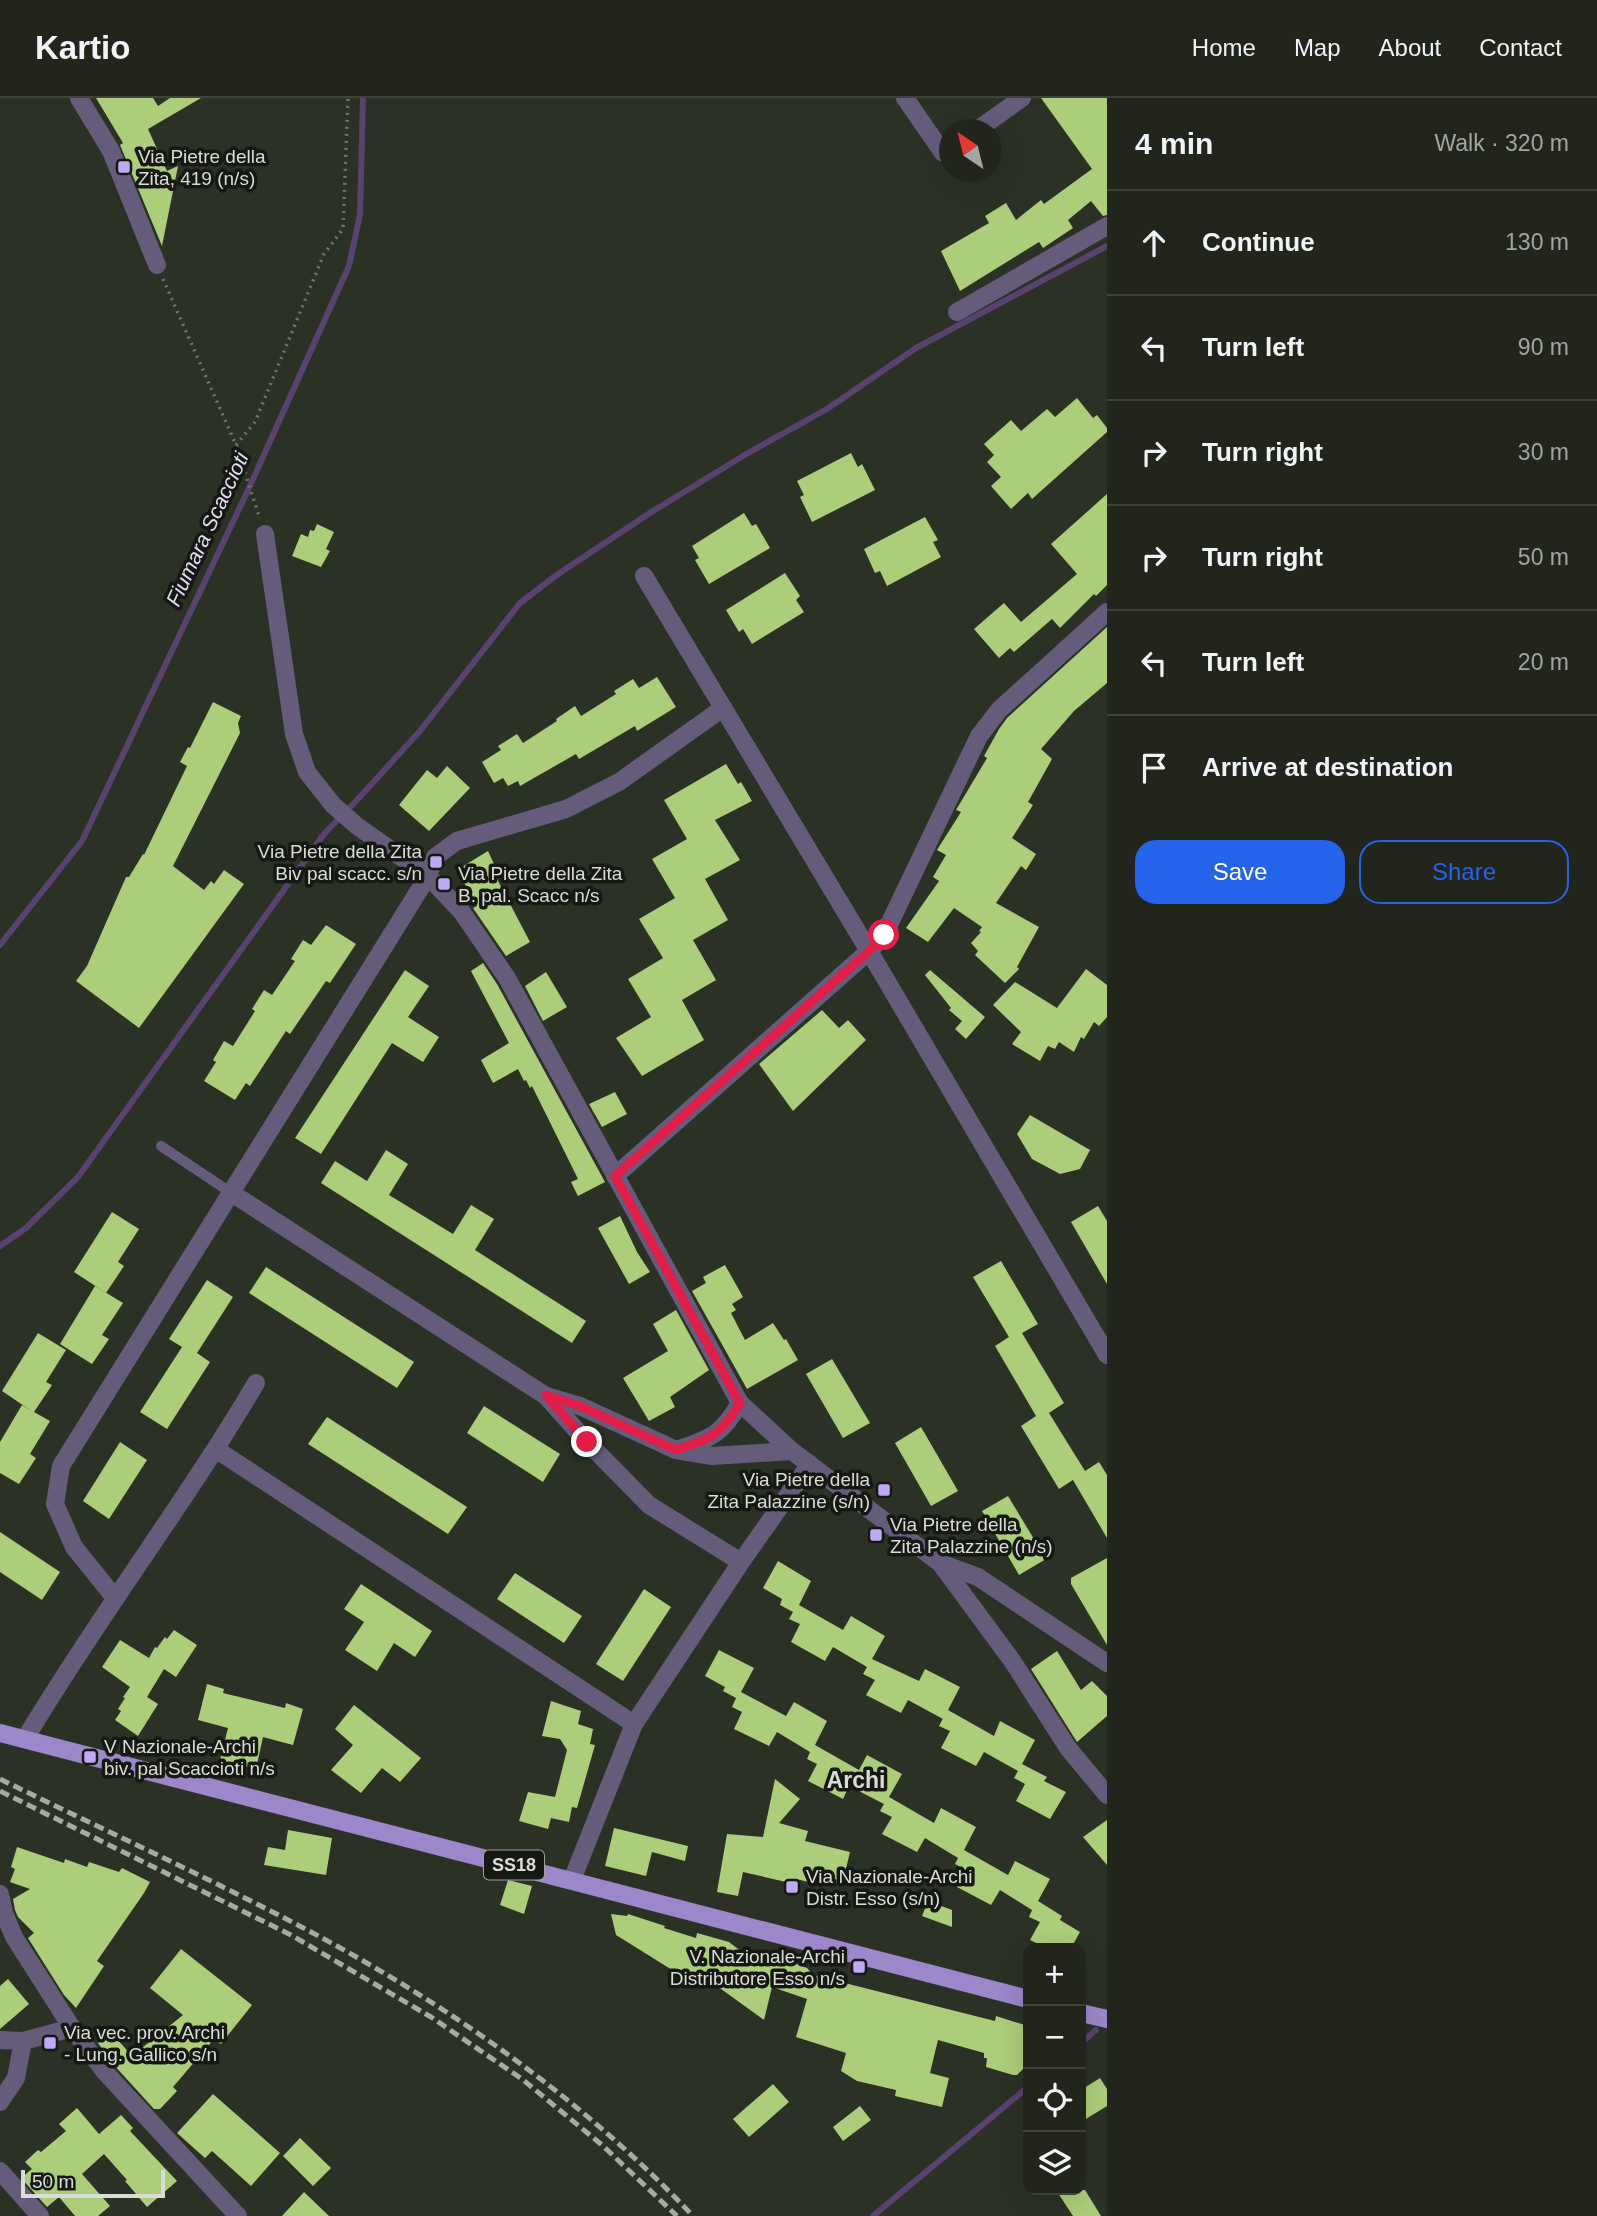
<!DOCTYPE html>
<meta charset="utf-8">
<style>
:root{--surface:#21251c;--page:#292d25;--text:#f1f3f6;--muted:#a2a5a3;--line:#3e423b;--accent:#2563eb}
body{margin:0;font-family:Arial,sans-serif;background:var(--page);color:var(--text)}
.controls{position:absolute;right:21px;bottom:21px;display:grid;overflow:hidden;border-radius:14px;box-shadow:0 7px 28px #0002}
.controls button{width:63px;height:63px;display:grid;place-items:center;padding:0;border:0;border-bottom:2px solid var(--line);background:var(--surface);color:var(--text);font:35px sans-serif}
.compass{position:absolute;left:939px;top:21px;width:63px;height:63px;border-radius:50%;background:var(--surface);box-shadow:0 7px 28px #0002;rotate:325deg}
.scale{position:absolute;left:21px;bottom:18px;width:144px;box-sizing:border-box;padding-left:7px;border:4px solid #daddd6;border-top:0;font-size:19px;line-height:24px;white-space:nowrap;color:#daddd6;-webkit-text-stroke:5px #161813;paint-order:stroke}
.stop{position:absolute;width:21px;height:21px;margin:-16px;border:5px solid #e11d48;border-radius:50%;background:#fff}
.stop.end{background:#e11d48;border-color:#fff;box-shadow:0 2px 7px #0008}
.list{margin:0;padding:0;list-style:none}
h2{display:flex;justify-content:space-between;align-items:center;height:91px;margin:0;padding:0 28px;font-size:30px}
h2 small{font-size:23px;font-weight:400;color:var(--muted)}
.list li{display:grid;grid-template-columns:46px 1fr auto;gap:21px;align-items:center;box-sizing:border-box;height:105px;padding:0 28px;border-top:2px solid var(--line)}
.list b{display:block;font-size:26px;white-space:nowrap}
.list em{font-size:23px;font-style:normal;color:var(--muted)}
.actions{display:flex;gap:14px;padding:21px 28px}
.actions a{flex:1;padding:16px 0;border:2px solid var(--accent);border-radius:21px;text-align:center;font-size:24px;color:var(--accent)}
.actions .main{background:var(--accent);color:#fff}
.icon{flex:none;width:38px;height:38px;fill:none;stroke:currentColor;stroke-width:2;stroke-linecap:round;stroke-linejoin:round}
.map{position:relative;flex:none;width:1107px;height:2118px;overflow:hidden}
header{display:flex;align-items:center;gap:42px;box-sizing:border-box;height:98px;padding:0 35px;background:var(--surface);border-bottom:2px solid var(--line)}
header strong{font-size:33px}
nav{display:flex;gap:38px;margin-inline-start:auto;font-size:24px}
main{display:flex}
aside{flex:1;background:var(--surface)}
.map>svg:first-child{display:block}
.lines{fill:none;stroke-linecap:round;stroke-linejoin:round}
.stream{stroke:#584270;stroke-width:6}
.building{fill:#accd7a}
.path{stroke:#70746b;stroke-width:3.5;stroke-dasharray:2 5;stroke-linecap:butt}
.service{stroke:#655c7c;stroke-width:10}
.minor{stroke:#655c7c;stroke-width:18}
.tertiary{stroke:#655c7c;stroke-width:18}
.primary{stroke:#9b87c9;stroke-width:18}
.rail{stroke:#a6aaa1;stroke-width:5;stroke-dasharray:10 5;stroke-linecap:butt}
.route{stroke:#e11d48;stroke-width:9}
.poi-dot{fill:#bfa8f4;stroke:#161813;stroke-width:2.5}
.labels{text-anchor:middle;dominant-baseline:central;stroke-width:7;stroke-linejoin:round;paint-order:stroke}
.shield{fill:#161813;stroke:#9fa29c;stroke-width:2}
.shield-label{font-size:18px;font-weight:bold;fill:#daddd6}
.poi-label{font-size:19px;fill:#daddd6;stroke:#161813;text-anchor:start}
.water-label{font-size:21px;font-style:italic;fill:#e3ddf2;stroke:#161813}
.quarter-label{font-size:23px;font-weight:bold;fill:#daddd6;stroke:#161813}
</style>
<header>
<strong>Kartio</strong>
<nav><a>Home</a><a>Map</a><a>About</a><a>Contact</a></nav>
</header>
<main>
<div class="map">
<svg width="1107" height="2118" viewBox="0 0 1107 2118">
<rect width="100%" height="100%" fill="#2c3126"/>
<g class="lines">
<g class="stream">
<polyline points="0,847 82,743 249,390 349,168 360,116 363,0"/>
<polyline points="0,1148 26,1130 78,1079 324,736 357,702 420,633 520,505 558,476 653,413 748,355 827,311 916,250 1107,148"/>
<polyline points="1081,1945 1096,1932"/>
<polyline points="873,2118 1028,1989"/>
</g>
</g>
<g class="building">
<polygon points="96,0 153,0 158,8 170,0 201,0 148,31 167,73 178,68 162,148 120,47 123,45"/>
<polygon points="1041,0 1107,0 1107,117 1103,118 1091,103 1068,122 1073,130 1043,150 1039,144 960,193 941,153 989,125 985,118 1006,105 1016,122 1041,102 1044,106 1092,71"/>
<polygon points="1077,300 1093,320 1097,317 1107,330 1107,334 1032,401 1028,395 1011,411 991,388 1001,379 987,364 994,357 984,346 1011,322 1021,333 1047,311 1055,319"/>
<polygon points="851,355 858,369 862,366 875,392 812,424 800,399 804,397 797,383"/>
<polygon points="1107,396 1107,487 1096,498 1094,496 1060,530 1052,521 1014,554 1010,550 999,560 974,531 1004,505 1021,524 1077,476 1051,446"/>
<polygon points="744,415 752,428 756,426 770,450 709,486 695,462 699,460 692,448"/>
<polygon points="925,419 938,442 933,444 941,459 887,488 880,473 875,475 864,451"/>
<polygon points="317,426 334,434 326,451 330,453 321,469 292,458 301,436 308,439 310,432 314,433"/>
<polygon points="785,475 800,498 796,502 804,514 752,546 743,531 739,534 726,512"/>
<polygon points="1107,529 1107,585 1074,613 1041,651 1052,661 1028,704 1033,707 1012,740 1036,756 1026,772 1021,768 996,805 1039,829 1017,869 1019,871 1005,885 975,857 978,853 971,845 981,834 979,833 982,829 954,810 928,844 906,830 939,783 933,779 946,757 937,752 961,714 956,712 987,660 984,658 999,631 1007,620"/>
<polygon points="657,579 676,609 637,633 635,628 579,661 576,656 520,688 518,683 508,688 503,680 494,685 482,664 501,652 498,648 517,636 523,645 557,623 556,621 575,608 581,618 616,596 614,593 633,581 639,590"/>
<polygon points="213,604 241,618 238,625 240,635 173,768 204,792 211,783 214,786 224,772 244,786 139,930 76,883 87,868 126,779 129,779 143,756 144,757 187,668 180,664 188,649 190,650"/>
<polygon points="726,666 738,686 741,684 752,703 715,722 740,762 705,781 728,822 693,842 716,882 682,902 704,942 642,978 616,940 651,919 628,881 663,860 639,821 675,800 652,761 687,741 664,702"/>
<polygon points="447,668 470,690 429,733 399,707 427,672 437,680"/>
<polygon points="488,753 500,779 497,781 530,844 506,858 473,810 477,808 457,772"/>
<polygon points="326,827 356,846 330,885 326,883 290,936 286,933 250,988 246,985 235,1002 204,983 216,964 213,962 224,943 233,948 255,913 252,911 264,892 272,897 295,863 291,861 303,842 311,847"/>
<polygon points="483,865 497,886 605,1084 578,1098 571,1084 578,1081 532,988 530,990 526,982 524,983 518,971 493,985 481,962 509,945 471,873"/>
<polygon points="1086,871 1107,887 1107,919 1099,928 1094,924 1084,941 1081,939 1074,954 1059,944 1055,951 1048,948 1040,963 1012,946 1021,934 993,907 1015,884 1057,910"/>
<polygon points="405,872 429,888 408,919 439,939 423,964 392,945 321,1056 295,1040"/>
<polygon points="930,872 985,919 966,941 955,931 962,923 949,912 951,910 925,877"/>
<polygon points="546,874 567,909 543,923 525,888"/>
<polygon points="822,912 839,930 848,922 866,942 793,1013 759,966"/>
<polygon points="615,994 627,1016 602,1029 589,1006"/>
<polygon points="1030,1017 1090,1052 1080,1071 1060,1076 1032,1061 1017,1036"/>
<polygon points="386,1052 408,1066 389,1097 453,1136 471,1107 494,1121 475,1152 586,1223 572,1245 321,1085 335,1063 367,1083"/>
<polygon points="1098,1108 1107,1123 1107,1186 1071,1124"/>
<polygon points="112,1114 139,1131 118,1164 124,1168 106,1195 74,1174"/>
<polygon points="620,1118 637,1154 650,1174 629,1186 598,1130"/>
<polygon points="1001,1163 1038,1226 1022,1235 1064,1305 1049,1315 1085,1373 1099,1364 1107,1377 1107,1440 1073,1382 1059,1391 1021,1328 1036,1318 995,1248 1009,1239 973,1179"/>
<polygon points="725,1167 743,1199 732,1206 736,1212 731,1215 745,1242 773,1225 784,1242 786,1241 798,1262 747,1291 692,1193 706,1185 703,1179"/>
<polygon points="266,1169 414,1264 397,1290 249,1195"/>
<polygon points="207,1182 233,1199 197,1255 210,1264 167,1331 140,1314 182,1249 169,1241"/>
<polygon points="95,1188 123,1205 102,1237 109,1241 92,1266 60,1246"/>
<polygon points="676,1212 709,1272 670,1299 675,1309 649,1323 623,1280 668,1253 653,1226"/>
<polygon points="38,1235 66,1252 46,1284 52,1287 34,1314 50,1323 30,1356 36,1360 19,1386 0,1375 0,1344 22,1307 33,1314 2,1293"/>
<polygon points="832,1261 870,1325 843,1340 806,1276"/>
<polygon points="484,1308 560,1356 543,1384 467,1335"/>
<polygon points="327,1319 467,1409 448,1436 308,1346"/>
<polygon points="921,1329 958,1393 931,1408 895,1345"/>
<polygon points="120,1344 147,1362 109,1421 83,1403"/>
<polygon points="1008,1398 1046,1461 1019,1477 982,1413"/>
<polygon points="0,1434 60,1474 42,1502 0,1474"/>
<polygon points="1107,1460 1107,1547 1071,1486 1071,1480"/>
<polygon points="778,1463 811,1483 799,1507 843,1532 851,1518 885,1538 872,1561 919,1583 925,1571 960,1589 948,1612 994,1638 1000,1623 1035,1642 1022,1666 1047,1679 1044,1683 1066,1694 1050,1721 1016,1703 1025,1686 1014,1680 1018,1673 984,1654 976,1668 941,1650 950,1633 939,1628 945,1616 943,1621 908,1602 901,1615 866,1597 875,1582 863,1576 867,1569 833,1549 825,1563 791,1544 800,1526 789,1521 793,1514 780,1507 782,1501 763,1490"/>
<polygon points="515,1475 582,1518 564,1545 497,1501"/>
<polygon points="361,1486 432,1533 415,1559 394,1545 377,1573 345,1552 364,1524 344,1511"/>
<polygon points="644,1491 671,1509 623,1583 596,1566"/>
<polygon points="174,1532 197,1547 176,1579 164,1571 147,1599 158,1606 138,1638 115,1622 121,1613 118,1611 125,1600 123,1599 130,1589 102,1569 120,1542 149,1560 155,1549 157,1550 165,1539 167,1541"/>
<polygon points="719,1552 754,1570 741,1594 786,1618 794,1604 827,1623 815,1647 859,1672 867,1657 902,1676 889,1699 934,1725 941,1710 976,1729 964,1752 1008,1777 1015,1763 1050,1781 1038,1803 1062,1818 1060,1822 1080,1834 1071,1850 1047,1850 1030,1842 1040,1824 1029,1819 1032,1812 1000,1792 991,1807 957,1789 966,1772 955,1766 958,1760 925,1740 917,1754 882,1736 892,1719 880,1713 884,1706 849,1688 843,1701 808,1683 817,1666 807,1661 810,1654 777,1634 769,1648 734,1631 742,1614 732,1609 736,1600 723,1593 725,1589 705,1578"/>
<polygon points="1057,1553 1081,1592 1092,1583 1107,1598 1107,1618 1077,1644 1031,1571"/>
<polygon points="207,1586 224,1591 223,1595 285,1610 286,1605 303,1611 293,1647 263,1639 256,1671 220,1662 228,1630 198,1622"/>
<polygon points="551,1603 581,1613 578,1626 593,1631 590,1646 595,1647 577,1710 572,1709 569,1724 551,1720 548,1731 519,1723 528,1694 555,1699 567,1652 560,1641 542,1638"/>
<polygon points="354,1607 421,1660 400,1684 382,1670 361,1695 331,1672 353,1647 335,1631"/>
<polygon points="775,1681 800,1701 779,1725 808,1733 805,1743 850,1754 842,1787 818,1781 817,1786 796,1781 795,1786 743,1774 738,1798 717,1794 727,1736 763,1739"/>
<polygon points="1107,1722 1107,1767 1083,1739"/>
<polygon points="614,1730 688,1748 685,1763 652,1754 646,1778 605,1768"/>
<polygon points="288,1732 332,1740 326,1777 264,1767 268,1749 285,1752"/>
<polygon points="17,1749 64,1765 65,1761 87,1769 89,1764 119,1774 122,1770 150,1784 144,1795 97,1863 104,1868 76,1910 64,1897 28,1840 34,1835 18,1819 15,1812 13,1801 30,1791 10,1784 15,1771 11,1769"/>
<polygon points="508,1782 532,1788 524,1816 500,1807"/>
<polygon points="928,1803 952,1812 952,1829 922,1818"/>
<polygon points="611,1816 627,1818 628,1816 665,1828 664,1830 696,1840 697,1835 729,1844 742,1854 745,1851 751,1856 779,1863 780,1860 807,1870 813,1877 995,1923 996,1918 1028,1928 1028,1966 1017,1977 1013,1977 986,1969 987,1960 984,1960 984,1955 938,1942 930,1975 949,1980 942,2009 895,1998 896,1992 857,1983 841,1973 846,1955 796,1939 807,1901 772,1889 764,1922 717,1888 685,1880 616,1837"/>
<polygon points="181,1851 252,1907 221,1946 214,1941 173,1989 177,1993 160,2011 154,2011 113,1966 98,1945 110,1933 132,1958 183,1917 150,1890"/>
<polygon points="8,1881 29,1906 0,1931 0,1888"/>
<polygon points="1100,1980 1107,1991 1107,2008 1081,2024 1081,1992"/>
<polygon points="773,1986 789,2004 749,2039 733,2021"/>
<polygon points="213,1996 280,2055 251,2088 212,2053 205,2060 177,2035"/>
<polygon points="860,2008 871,2022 843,2043 833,2029"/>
<polygon points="77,2010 99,2036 121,2017 133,2030 130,2033 177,2083 147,2109 125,2083 127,2082 104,2056 82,2076 110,2108 98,2118 75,2118 59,2099 47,2109 21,2080 32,2071 25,2064 38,2052 41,2054 66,2033 59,2026"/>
<polygon points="300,2040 331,2070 313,2088 283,2058"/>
<polygon points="1056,2092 1085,2092 1101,2118 1073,2118"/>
<polygon points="304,2094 329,2118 282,2118"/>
</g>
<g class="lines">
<g class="path">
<polyline points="163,181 236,347 260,421"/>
<polyline points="236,347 255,324 324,156 343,131 348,0"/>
</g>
<polyline class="service" points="161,1048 230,1094"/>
<g class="minor">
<polyline points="79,0 111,53 157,167"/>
<polyline points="905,0 943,55 950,51"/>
<polyline points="977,32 1022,0"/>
<polyline points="957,214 1107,128"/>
<polyline points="644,478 869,853 1107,1257"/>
<polyline points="723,610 619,684 566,711 457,743 435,759 428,778 461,813 507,880 740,1305 792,1353 940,1465 1013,1564 1068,1650 1107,1697"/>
<polyline points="615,1078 869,853 884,837 979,638 999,612 1107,514"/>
<polyline points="230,1094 546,1298 580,1308 676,1352 712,1358 792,1353"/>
<polyline points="546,1298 587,1344 649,1407 741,1464"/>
<path d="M679,1351C712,1340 722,1336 740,1305"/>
<polyline points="217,1352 634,1626"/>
<polyline points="940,1465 978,1479 1107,1565"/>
<polyline points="115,1500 74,1449 55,1406 61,1368 428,778 357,728 333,707 307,674 294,636 265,436"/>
<path d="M25,1641C97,1520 184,1407 256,1285"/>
<polyline points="572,1782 634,1626 741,1464 810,1366"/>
<polyline points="0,2004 16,1980 23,1943"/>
<polyline points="0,2073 40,2118"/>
</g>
<g class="tertiary">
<polyline points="0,1796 4,1815 14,1839 72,1930 104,1973 238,2118"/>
<polyline points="0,1942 23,1943 72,1930"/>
</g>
<g class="primary">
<polyline points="0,1635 1028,1901"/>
<polyline points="1081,1915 1107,1921"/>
</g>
<g class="rail">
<path d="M0,1681C98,1729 198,1775 294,1825C440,1901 580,1998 693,2118"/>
<polyline points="0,1693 291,1837 431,1919 522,1981 602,2047 677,2118"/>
</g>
</g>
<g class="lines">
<path class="route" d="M587,1344L546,1297L580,1308L676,1352C711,1340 720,1338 740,1305L615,1078L869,853L884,837"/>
</g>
<g class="poi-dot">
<rect x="117" y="62" width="14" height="14" rx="3.5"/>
<rect x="429" y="757" width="14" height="14" rx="3.5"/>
<rect x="437" y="779" width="14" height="14" rx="3.5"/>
<rect x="877" y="1385" width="14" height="14" rx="3.5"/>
<rect x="869" y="1430" width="14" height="14" rx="3.5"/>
<rect x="83" y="1652" width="14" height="14" rx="3.5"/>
<rect x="785" y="1782" width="14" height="14" rx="3.5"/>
<rect x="852" y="1862" width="14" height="14" rx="3.5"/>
<rect x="43" y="1938" width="14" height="14" rx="3.5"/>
</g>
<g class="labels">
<rect class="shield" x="484" y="1752.5" width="60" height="29" rx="5"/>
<g class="shield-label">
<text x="514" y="1767">SS18</text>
</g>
<g class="poi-label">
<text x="138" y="58">Via Pietre della<tspan x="138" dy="22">Zita, 419 (n/s)</tspan></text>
<text x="422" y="753" text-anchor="end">Via Pietre della Zita<tspan x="422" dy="22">Biv pal scacc. s/n</tspan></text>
<text x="458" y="775">Via Pietre della Zita<tspan x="458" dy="22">B. pal. Scacc n/s</tspan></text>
<text x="870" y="1381" text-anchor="end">Via Pietre della<tspan x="870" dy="22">Zita Palazzine (s/n)</tspan></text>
<text x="890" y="1426">Via Pietre della<tspan x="890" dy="22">Zita Palazzine (n/s)</tspan></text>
<text x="104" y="1648">V Nazionale-Archi<tspan x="104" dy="22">biv. pal Scaccioti n/s</tspan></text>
<text x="806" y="1778">Via Nazionale-Archi<tspan x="806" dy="22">Distr. Esso (s/n)</tspan></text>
<text x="845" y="1858" text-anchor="end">V. Nazionale-Archi<tspan x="845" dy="22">Distributore Esso n/s</tspan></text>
<text x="64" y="1934">Via vec. prov. Archi<tspan x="64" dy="22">- Lung. Gallico s/n</tspan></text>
</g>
<g class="water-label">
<text transform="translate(207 431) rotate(-65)">Fiumara Scaccioti</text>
</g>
<g class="quarter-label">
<text x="856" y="1682">Archi</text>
</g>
</g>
</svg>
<div class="controls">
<button>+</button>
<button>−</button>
<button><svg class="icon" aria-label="locate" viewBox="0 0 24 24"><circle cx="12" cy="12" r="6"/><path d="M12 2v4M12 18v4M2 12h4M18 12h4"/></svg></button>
<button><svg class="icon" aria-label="layers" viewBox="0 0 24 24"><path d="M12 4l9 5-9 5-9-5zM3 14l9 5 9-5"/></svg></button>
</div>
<svg class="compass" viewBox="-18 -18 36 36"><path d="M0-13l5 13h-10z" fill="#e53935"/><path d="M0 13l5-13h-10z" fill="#a2a5a3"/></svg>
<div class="scale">50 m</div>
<div class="stop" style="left:884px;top:837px"></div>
<div class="stop end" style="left:587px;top:1344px"></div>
</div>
<aside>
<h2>4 min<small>Walk · 320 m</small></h2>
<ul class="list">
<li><svg class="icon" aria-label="ahead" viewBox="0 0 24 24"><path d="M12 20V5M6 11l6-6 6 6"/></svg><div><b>Continue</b></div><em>130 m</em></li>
<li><svg class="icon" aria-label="left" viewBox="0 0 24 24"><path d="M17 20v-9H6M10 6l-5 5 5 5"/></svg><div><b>Turn left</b></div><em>90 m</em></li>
<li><svg class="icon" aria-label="right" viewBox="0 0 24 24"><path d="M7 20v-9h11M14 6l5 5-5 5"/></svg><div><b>Turn right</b></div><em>30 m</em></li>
<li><svg class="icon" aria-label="right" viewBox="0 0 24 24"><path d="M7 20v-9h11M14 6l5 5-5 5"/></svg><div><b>Turn right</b></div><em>50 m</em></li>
<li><svg class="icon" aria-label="left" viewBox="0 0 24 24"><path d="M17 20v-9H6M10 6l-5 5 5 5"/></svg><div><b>Turn left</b></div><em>20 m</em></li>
<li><svg class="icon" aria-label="arrive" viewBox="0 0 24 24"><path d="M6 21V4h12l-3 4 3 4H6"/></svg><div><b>Arrive at destination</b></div></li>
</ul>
<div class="actions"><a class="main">Save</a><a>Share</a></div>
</aside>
</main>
